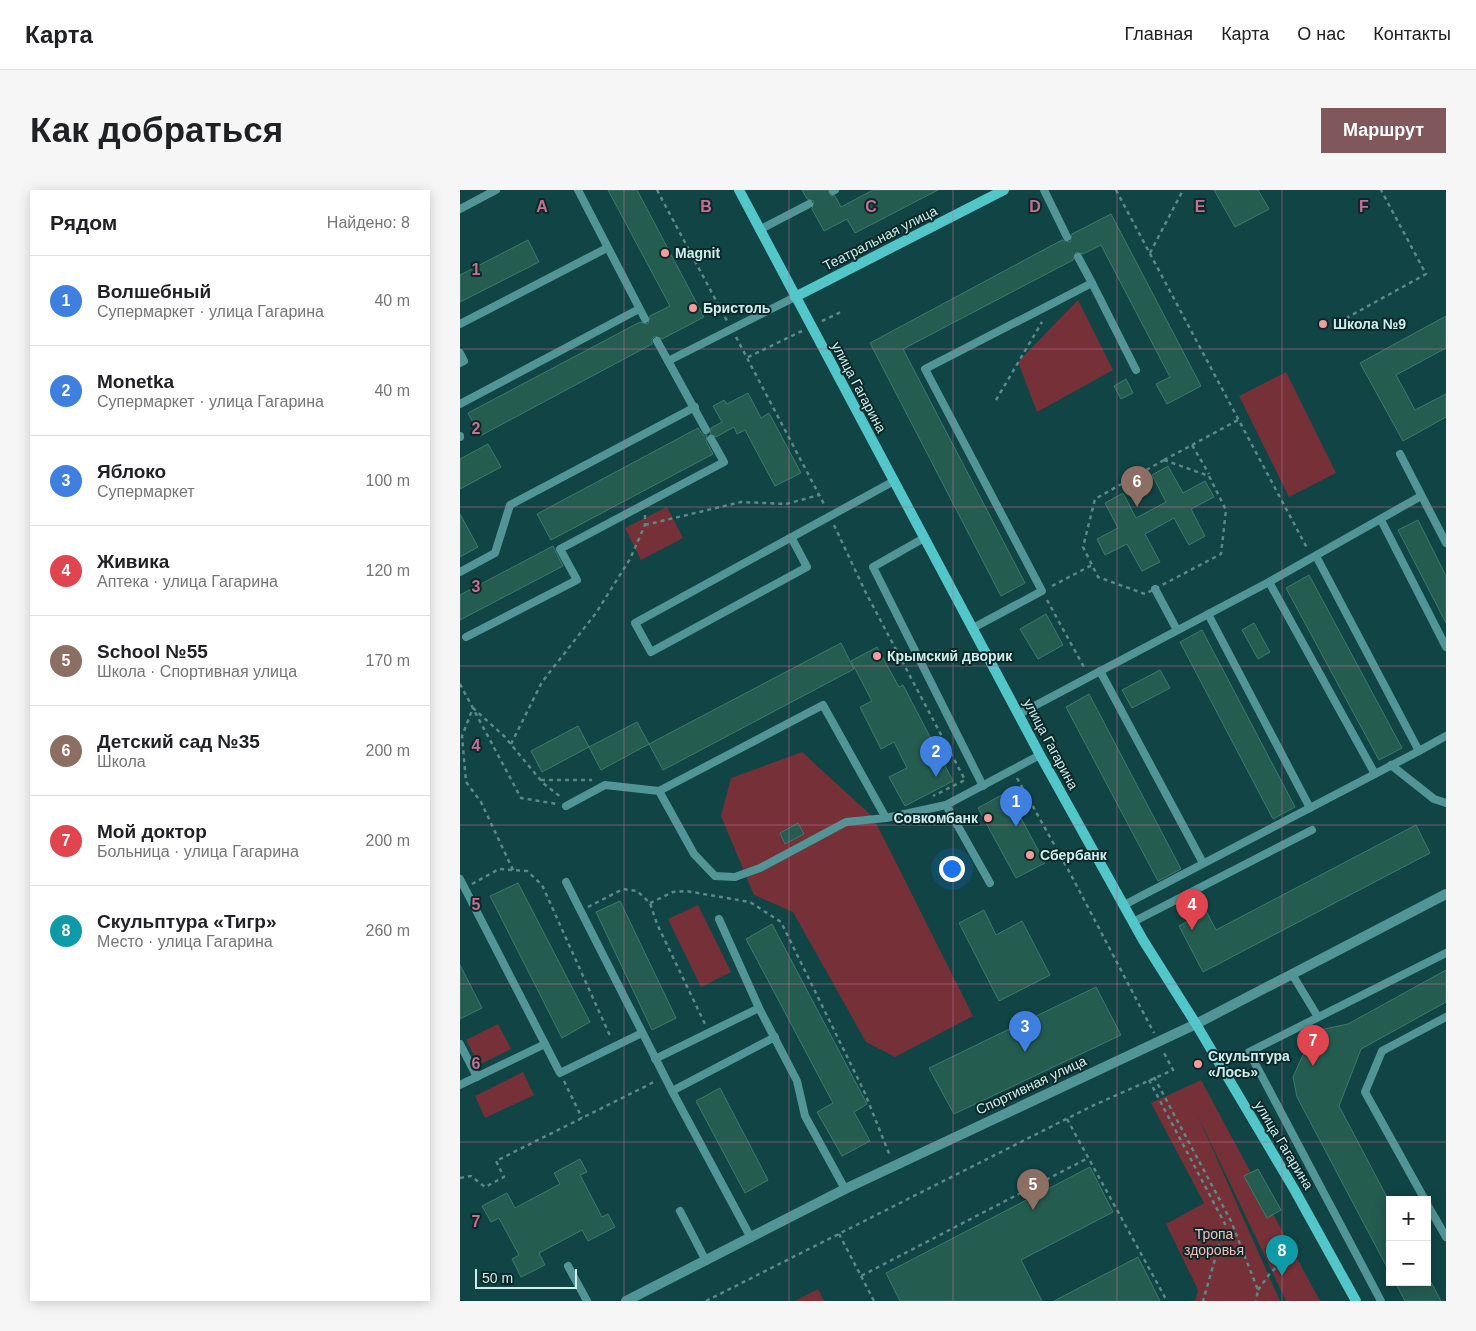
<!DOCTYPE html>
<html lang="ru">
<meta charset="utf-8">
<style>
:root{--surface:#fff;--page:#f6f6f6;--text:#202124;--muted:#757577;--line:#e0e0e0;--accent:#80585b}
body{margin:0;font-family:Helvetica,sans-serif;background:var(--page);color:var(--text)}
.controls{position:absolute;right:15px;bottom:15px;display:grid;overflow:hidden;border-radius:0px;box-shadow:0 2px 12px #0003}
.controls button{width:45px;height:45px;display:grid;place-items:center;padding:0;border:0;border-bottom:1px solid var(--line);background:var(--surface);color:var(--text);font:25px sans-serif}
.scale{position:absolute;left:15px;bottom:12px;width:102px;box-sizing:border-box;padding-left:5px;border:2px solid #ceeeee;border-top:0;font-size:14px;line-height:18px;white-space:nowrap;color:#ceeeee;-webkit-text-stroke:4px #0c2828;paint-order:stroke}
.you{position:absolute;left:491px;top:678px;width:18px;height:18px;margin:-12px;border:4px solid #fff;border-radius:50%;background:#1a73e8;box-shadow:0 0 0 8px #1a73e833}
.badge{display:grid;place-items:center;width:32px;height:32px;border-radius:50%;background:var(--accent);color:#fff;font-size:16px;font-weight:700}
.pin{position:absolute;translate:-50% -41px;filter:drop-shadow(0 1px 2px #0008)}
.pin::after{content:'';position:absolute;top:26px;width:18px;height:15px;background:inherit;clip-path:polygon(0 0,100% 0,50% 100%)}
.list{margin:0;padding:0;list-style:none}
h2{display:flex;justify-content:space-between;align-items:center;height:65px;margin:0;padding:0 20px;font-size:21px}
h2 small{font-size:16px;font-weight:400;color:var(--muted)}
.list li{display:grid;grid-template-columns:32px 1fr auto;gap:15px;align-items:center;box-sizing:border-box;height:90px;padding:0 20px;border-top:1px solid var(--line)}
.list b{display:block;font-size:19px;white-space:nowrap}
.list p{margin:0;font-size:16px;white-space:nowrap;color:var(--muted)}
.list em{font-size:16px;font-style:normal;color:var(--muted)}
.map{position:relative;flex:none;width:986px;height:1111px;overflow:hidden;border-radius:0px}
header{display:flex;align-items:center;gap:30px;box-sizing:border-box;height:70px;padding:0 25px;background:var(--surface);border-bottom:1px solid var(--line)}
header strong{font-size:24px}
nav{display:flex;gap:28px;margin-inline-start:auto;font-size:18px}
.intro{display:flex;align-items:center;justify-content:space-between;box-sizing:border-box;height:120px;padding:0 30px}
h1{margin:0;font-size:35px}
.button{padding:12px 22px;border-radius:0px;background:var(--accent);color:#fff;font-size:18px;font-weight:700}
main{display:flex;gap:30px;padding:0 30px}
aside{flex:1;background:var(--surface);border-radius:0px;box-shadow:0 2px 12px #0003}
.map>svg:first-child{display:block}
.green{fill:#753137}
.building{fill:#255c50;stroke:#3e7a6c}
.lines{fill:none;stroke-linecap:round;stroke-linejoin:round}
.path{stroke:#5c8888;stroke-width:2.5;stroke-dasharray:4 4;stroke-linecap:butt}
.lane{stroke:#519596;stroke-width:8}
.street{stroke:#519596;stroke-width:10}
.secondary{stroke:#52c6c9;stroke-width:10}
.grid{fill:none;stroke:#c76e96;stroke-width:1;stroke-opacity:0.55}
.poi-dot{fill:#f59b9e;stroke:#0c2828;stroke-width:2}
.labels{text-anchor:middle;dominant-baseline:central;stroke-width:4;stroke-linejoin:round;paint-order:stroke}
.street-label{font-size:14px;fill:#ceeeee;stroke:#0c2828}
.poi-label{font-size:14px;font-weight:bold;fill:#ceeeee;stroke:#0c2828;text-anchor:start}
.park-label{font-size:14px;fill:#f9babc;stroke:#0c2828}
.grid-label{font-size:16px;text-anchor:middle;font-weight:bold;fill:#c76e96;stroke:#0c2828;stroke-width:4;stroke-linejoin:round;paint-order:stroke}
</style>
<header>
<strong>Карта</strong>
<nav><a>Главная</a><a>Карта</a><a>О нас</a><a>Контакты</a></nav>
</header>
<div class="intro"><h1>Как добраться</h1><a class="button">Маршрут</a></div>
<main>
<aside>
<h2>Рядом<small>Найдено: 8</small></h2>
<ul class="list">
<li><span class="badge" style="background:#3f7fe0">1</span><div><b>Волшебный</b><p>Супермаркет · улица Гагарина</p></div><em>40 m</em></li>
<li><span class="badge" style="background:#3f7fe0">2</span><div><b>Monetka</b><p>Супермаркет · улица Гагарина</p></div><em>40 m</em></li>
<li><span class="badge" style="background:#3f7fe0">3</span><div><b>Яблоко</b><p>Супермаркет</p></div><em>100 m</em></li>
<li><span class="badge" style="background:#e0444e">4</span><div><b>Живика</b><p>Аптека · улица Гагарина</p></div><em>120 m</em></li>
<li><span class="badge" style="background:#8d6e63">5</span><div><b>School №55</b><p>Школа · Спортивная улица</p></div><em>170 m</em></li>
<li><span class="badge" style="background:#8d6e63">6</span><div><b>Детский сад №35</b><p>Школа</p></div><em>200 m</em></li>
<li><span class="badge" style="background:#e0444e">7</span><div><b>Мой доктор</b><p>Больница · улица Гагарина</p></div><em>200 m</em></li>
<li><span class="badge" style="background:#0f9aa8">8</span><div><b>Скульптура «Тигр»</b><p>Место · улица Гагарина</p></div><em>260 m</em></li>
</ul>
</aside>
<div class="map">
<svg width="986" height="1111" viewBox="0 0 986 1111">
<rect width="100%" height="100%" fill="#104445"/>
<g class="green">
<polygon points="618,110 653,180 577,222 558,172"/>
<polygon points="826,182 876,283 829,307 779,206"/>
<polygon points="207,317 223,348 181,370 165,338"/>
<polygon points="342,562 413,627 513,826 435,867 406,852 333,722 294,705 261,626 271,588"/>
<polygon points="238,715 271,782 241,797 208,729"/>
<polygon points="38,834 51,859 19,875 6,850"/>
<polygon points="63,882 74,905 25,928 15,906"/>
<polygon points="741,890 860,1111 826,1111 737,924 820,1111 735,1111 738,1100 706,1034 744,1013 691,913"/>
<polygon points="358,1099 364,1111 335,1111"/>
</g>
<g class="building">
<polygon points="148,0 177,0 244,127 202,149 195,146 192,149 192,154 20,246 8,223 180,132 188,134 190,126 210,116"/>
<polygon points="342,0 368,0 370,5 375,6 381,17 413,0 478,0 395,43 387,29 364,41 352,19 354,11 347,9"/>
<polygon points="754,0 798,0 809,19 775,37"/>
<polygon points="651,24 741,196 707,214 696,194 710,187 641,55 623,64 616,62 613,70 443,159 565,393 541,406 410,153 602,50 610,52 612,44"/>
<polygon points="68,50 79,72 0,112 0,85"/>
<polygon points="986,126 986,158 936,185 955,220 986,204 986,227 943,251 900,173"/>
<polygon points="666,189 673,203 661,209 654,196"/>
<polygon points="288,203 301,228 309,223 341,283 315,296 285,240 277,244 274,237 256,247 250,244 251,238 262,232 253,216 264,210 267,214"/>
<polygon points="238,238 243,245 247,245 246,251 253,264 91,350 77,324"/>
<polygon points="28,254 41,277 0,299 0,269"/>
<polygon points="708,276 723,303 745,291 754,307 731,319 745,346 729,355 714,328 685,344 700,372 682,381 667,354 645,365 637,349 658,338 645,313 663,303 676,328 706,312 692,285"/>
<polygon points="0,324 18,357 0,367"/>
<polygon points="958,330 986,386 986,433 938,340"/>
<polygon points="93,356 103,376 0,430 0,405"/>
<polygon points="849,385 942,558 919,570 826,398"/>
<polygon points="586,424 603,455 578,469 560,439"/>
<polygon points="794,433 810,462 798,469 782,440"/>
<polygon points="742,440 835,617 813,629 720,452"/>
<polygon points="381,453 394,479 203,580 189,554"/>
<polygon points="417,457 439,497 443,495 493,591 445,616 429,587 447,578 434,552 421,559 400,517 412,511 391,471"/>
<polygon points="700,480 710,498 672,518 662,500"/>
<polygon points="629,504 721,679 698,691 606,517"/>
<polygon points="177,532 189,554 141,580 129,557"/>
<polygon points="118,536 129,557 82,582 71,561"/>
<polygon points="547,602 585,673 556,688 518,618"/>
<polygon points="338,633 344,644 325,654 320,643"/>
<polygon points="956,635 970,663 743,782 719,736 746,721 756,740"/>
<polygon points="58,693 130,832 102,848 30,706"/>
<polygon points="160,711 216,828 192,840 136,722"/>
<polygon points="524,720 536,745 562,731 590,785 539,811 499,733"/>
<polygon points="312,734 407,914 394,922 410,951 382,966 357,922 373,913 286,749"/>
<polygon points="0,775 22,818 0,829"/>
<polygon points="986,780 986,812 901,859 879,916 930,1013 930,1083 837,907 833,887 848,854 860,840 888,834"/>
<polygon points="636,797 661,845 494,924 469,878"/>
<polygon points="260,898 308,990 285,1003 236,911"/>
<polygon points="120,969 127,982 120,985 142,1027 148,1024 155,1037 128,1051 122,1040 79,1063 85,1075 61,1087 52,1069 59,1065 39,1028 31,1032 22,1016 47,1003 55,1018 100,994 94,983"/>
<polygon points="630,977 653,1022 561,1070 582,1111 440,1111 426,1083"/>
<polygon points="798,979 821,1020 807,1028 784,986"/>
<polygon points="678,1067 700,1111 594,1111"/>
<polygon points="935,1092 971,1092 981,1111 945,1111"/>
</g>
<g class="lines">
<g class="path">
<polyline points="197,0 267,131"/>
<polyline points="656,0 847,358"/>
<polyline points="690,63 723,0"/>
<polyline points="362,131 381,122"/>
<polyline points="872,136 966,84 921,0"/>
<polyline points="276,147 365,316"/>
<polyline points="288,167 342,141"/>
<polyline points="536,210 582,132"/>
<polyline points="732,255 778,230"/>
<polygon points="704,270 749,286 766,320 761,364 685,404 638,387 623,357 635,309"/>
<polyline points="704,270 732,255 749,284"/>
<polyline points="185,335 281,312 326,314 359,305"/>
<polyline points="374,335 405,401 505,590 473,606"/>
<polyline points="592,396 632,375"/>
<polyline points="587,410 625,479"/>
<polyline points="0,494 61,608 97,614"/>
<polyline points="51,554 82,492 136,423 170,369 185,335 185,325"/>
<polyline points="557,588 610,683 694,843"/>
<polyline points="81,590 132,590"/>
<polyline points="53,680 21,612 6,592 2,546 13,518 44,546 83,593 102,608"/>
<polyline points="12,694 39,679 67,681 82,695 151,848"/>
<polyline points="190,713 213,702 226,701 290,712 321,732 404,901 430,966"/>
<polyline points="128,717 163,699 177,701 190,713 197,734 245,834"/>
<polyline points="694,887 771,1031 798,1100 796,1111"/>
<polyline points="689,890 765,1034 743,1111"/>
<polyline points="104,891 122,928"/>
<polyline points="607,929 707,1111"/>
<polyline points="0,988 11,986 25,997 44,987 36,971 196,891"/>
<polyline points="379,1044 401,1086 628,968"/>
<polyline points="401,1086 414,1111"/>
<polyline points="798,1100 811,1082 834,1063"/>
<polyline points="246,1111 632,916 713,880 703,861"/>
</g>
<g class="lane">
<polyline points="118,0 185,129"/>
<polyline points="584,0 607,47"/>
<polyline points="373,1 375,0"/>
<polyline points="0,19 36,0"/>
<polyline points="299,40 349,14"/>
<polyline points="618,67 632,93"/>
<polyline points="0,134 147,58"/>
<polyline points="197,151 246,240"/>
<polyline points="0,163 4,171 0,173"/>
<polyline points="208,171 335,107"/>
<polyline points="0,214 179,119"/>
<polyline points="0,246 0,247"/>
<polyline points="940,264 986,353"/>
<polyline points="921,330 986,457"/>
<polyline points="331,347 347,377 191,462 175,433 434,291"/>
<polyline points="464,348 413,377 523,596"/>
<polyline points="0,382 35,363 50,315 235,217"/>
<polyline points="809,392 915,584"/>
<polyline points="695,399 717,440"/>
<polyline points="748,424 850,618"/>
<polyline points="513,438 582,401 465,179 632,93 676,180"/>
<polyline points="6,447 117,390 100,359 264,272 251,249"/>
<polyline points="640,481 743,673"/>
<polyline points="559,524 809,392 961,306"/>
<polyline points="959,561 986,546"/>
<polyline points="931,575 974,609 986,613"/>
<polyline points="199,601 363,515 426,628"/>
<polyline points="486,615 530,693"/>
<polyline points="106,616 145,595 199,601 234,664 255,686 275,687 300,678 386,632 426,628 486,615 580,565"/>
<polyline points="0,689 100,883 182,843"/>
<polyline points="106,692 212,901 291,1048"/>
<polyline points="664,715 959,561 856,366"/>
<polyline points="259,729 299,818 337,891 345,926 385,999"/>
<polyline points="673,732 852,640"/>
<polyline points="832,784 858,827"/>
<polyline points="0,854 17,887"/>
<polyline points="195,869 299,818"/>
<polyline points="0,895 85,854"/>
<polyline points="212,901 315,847"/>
<polyline points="965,1010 905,902 922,861 986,827"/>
<polyline points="967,1014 986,1047"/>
<polyline points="220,1021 246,1071"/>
<polyline points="108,1076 127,1111"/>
<polyline points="921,1111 789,862 986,763"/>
</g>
<polyline class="street" points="166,1111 385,999 736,834 986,704"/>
<g class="secondary">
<polyline points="279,0 580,565 683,750 736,834 834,999 896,1111"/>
<polyline points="335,107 544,0"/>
</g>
</g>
<path class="grid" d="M164,0V1111M329,0V1111M493,0V1111M657,0V1111M822,0V1111M0,159H986M0,317H986M0,476H986M0,635H986M0,794H986M0,952H986"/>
<g class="poi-dot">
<circle cx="205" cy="63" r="5"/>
<circle cx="233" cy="118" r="5"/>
<circle cx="863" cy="134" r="5"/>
<circle cx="417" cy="466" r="5"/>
<circle cx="528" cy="628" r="5"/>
<circle cx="570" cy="665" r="5"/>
<circle cx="738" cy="874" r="5"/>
</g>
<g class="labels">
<g class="street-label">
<text transform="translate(420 48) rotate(-27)">Театральная улица</text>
<text transform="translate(399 197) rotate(62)">улица Гагарина</text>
<text transform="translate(591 554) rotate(62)">улица Гагарина</text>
<text transform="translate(571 895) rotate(-25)">Спортивная улица</text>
<text transform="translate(824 955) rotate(59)">улица Гагарина</text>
</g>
<g class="poi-label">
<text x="215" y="63">Magnit</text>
<text x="243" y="118">Бристоль</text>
<text x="873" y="134">Школа №9</text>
<text x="427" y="466">Крымский дворик</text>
<text x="518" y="628" text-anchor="end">Совкомбанк</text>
<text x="580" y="665">Сбербанк</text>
<text x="748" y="866">Скульптура<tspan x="748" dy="16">«Лось»</tspan></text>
</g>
<g class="park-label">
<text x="754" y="1044">Тропа<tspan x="754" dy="16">здоровья</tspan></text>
</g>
</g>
<g class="grid-label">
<text x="82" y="22">A</text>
<text x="246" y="22">B</text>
<text x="411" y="22">C</text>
<text x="575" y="22">D</text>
<text x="740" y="22">E</text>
<text x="904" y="22">F</text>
<text x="16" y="85">1</text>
<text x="16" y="244">2</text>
<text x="16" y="402">3</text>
<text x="16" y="561">4</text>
<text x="16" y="720">5</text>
<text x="16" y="879">6</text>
<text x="16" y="1037">7</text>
</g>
</svg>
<div class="controls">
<button>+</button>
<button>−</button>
</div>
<div class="scale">50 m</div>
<div class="you"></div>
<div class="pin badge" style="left:556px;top:637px;background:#3f7fe0">1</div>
<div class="pin badge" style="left:476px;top:587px;background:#3f7fe0">2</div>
<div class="pin badge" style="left:565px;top:862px;background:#3f7fe0">3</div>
<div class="pin badge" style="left:732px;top:740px;background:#e0444e">4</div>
<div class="pin badge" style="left:573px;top:1020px;background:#8d6e63">5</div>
<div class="pin badge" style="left:677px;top:317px;background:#8d6e63">6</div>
<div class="pin badge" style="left:853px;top:876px;background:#e0444e">7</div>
<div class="pin badge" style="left:822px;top:1086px;background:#0f9aa8">8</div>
</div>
</main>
